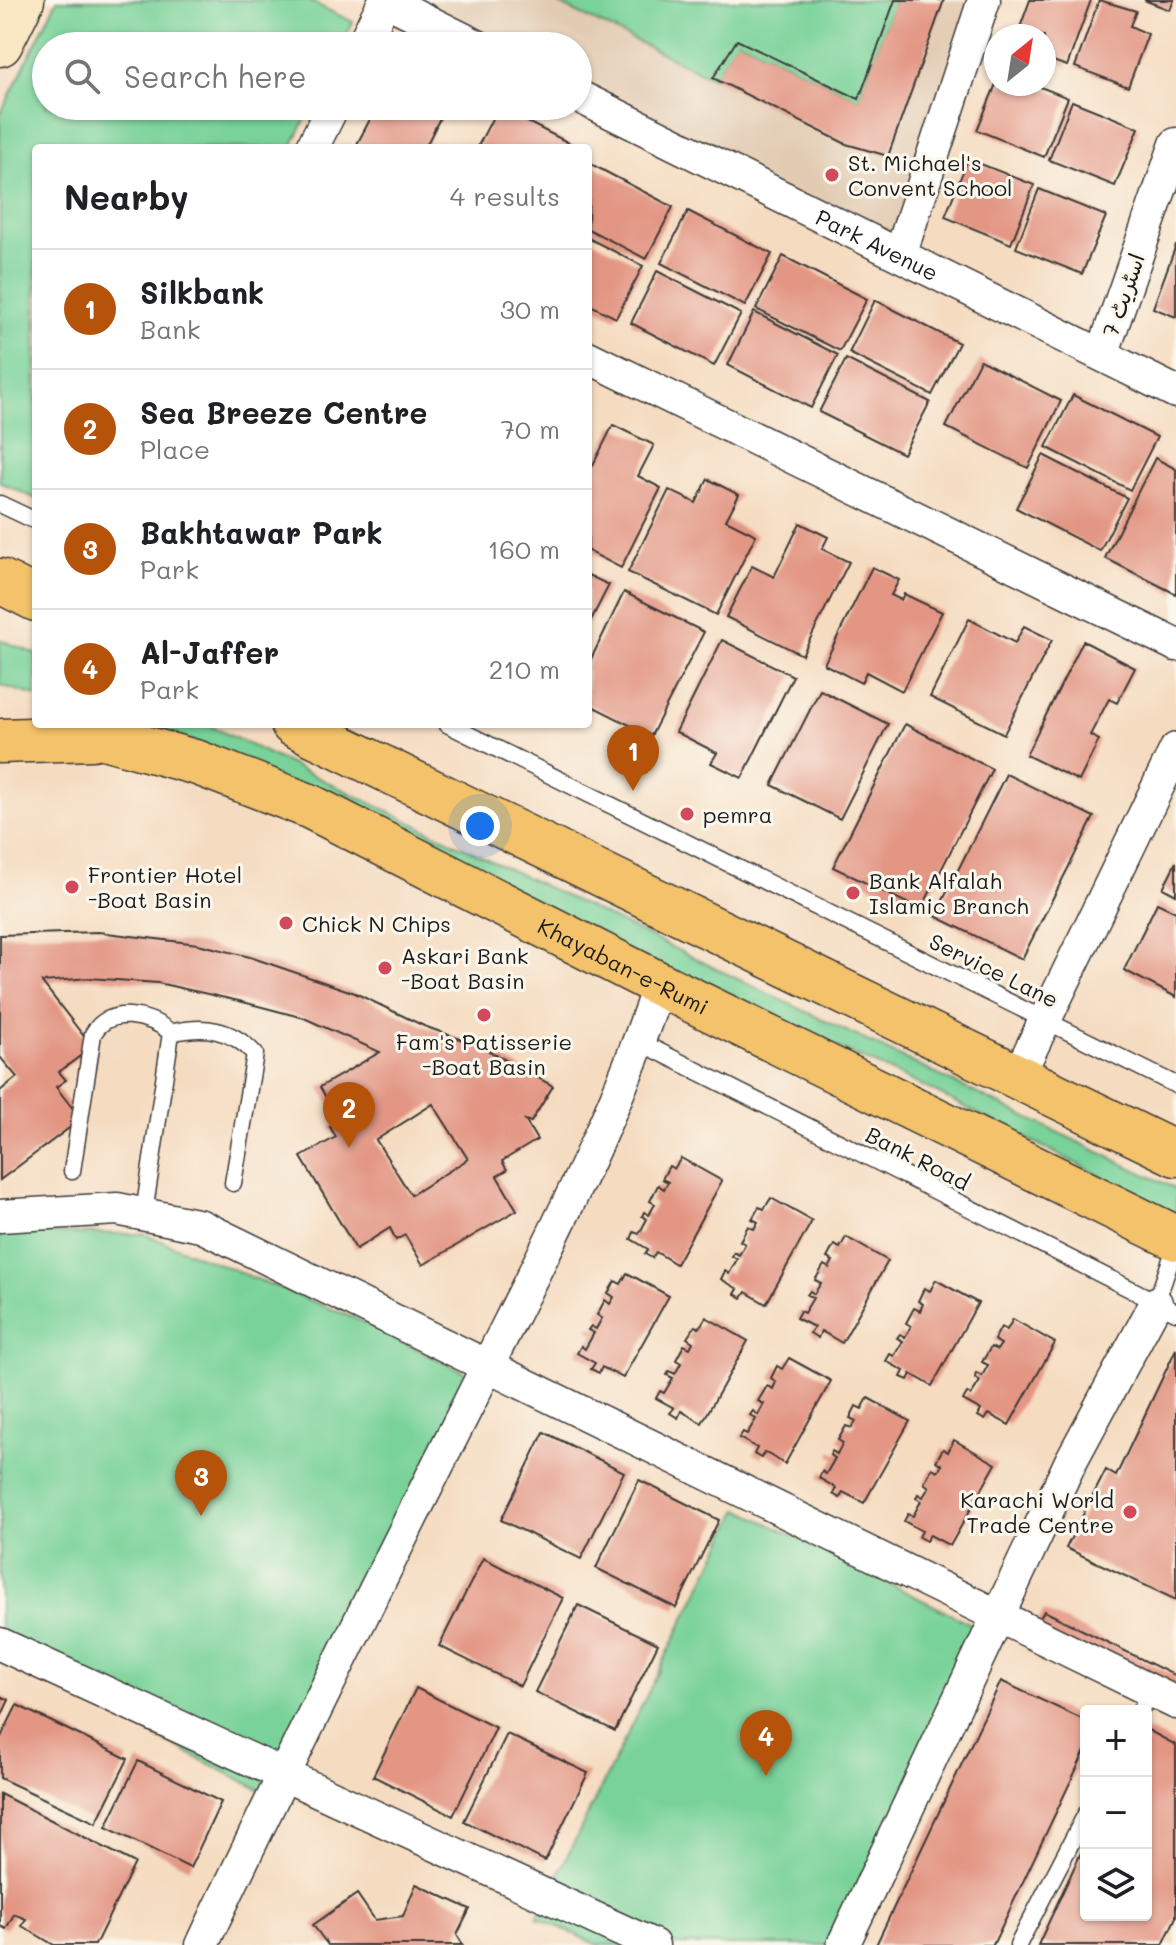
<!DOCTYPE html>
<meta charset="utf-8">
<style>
:root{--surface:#fff;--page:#f2f2f2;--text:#202124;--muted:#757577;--line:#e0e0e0;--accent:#b45309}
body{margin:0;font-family:Mali,"Playpen Sans Arabic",sans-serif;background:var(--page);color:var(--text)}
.controls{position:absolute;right:24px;bottom:24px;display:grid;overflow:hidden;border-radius:8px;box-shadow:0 2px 6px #0004}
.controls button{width:72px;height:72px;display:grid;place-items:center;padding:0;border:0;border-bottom:2px solid var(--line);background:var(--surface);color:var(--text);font:40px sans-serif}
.compass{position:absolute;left:984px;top:24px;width:72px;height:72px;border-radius:50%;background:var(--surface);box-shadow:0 2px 6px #0004;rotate:30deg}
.you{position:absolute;left:480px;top:826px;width:28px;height:28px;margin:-20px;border:6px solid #fff;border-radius:50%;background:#1a73e8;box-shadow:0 0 0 12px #1a73e833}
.badge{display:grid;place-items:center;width:52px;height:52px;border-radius:50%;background:var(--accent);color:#fff;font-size:26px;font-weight:700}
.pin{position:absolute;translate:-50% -66px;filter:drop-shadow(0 2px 4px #0008)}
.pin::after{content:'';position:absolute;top:42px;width:28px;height:24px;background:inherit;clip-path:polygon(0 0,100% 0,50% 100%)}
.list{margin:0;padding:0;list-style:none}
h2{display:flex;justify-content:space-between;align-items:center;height:104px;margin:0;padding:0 32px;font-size:34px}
h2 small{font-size:26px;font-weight:400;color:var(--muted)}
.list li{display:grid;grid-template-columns:52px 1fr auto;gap:24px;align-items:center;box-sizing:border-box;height:120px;padding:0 32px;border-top:2px solid var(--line)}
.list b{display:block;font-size:30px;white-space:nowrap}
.list p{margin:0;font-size:26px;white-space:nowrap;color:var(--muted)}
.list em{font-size:26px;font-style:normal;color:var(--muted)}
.icon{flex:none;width:44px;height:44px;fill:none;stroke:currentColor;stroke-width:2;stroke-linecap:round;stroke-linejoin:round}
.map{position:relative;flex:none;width:1176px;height:1945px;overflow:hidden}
.search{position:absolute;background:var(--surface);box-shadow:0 2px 6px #0004;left:32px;top:32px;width:560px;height:88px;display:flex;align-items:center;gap:20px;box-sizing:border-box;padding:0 28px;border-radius:44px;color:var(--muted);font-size:30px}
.panel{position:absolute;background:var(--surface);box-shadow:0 2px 6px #0004;left:32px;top:144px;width:560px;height:584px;border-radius:8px}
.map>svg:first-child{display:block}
.built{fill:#e2cbb2}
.green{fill:#78d299;stroke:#4a775a;stroke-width:2}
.building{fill:#e39684;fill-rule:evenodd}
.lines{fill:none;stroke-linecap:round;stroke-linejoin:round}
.lane-casing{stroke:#3d3935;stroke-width:19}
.street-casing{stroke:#3d3935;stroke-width:35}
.secondary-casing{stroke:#3d3935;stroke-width:47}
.primary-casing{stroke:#3d3935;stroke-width:47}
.lane{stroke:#fff;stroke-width:16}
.street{stroke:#fff;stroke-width:32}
.secondary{stroke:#fae7c3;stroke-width:44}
.primary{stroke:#f3c26a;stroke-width:44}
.poi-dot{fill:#d1495b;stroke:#fbf7ec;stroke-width:3}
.labels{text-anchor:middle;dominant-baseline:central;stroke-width:6;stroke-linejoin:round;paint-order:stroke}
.poi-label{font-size:22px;fill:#1c1c1c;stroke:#fbf7ec;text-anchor:start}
.street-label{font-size:22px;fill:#1c1c1c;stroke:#fbf7ec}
</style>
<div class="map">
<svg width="1176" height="1945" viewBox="0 0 1176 1945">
<rect width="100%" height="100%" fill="#fbf7ec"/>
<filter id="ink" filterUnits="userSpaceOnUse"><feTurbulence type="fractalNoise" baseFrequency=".0125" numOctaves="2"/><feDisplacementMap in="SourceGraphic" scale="16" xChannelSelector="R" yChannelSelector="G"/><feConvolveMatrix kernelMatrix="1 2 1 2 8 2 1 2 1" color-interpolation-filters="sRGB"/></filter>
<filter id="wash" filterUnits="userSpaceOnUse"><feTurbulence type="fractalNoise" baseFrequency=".006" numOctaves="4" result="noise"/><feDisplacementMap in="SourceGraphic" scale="32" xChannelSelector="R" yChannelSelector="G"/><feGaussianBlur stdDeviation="1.8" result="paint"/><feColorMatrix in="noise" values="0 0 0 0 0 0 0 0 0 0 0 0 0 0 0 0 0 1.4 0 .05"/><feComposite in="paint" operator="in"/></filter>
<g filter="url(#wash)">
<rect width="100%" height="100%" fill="#f5dcc1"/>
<polygon class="built" points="385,0 984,0 900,255 578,96 578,46 478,46"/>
<g class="green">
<polygon points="57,0 307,0 353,22 341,46 46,46 46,106 312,106 291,148 36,148 36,499 0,482 0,115"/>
<polygon points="551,0 895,0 859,99 738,40 713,78"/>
<polygon points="0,640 36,654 36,696 0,685"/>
<polygon points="142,724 206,724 1176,1189 1176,1214 927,1088 614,945 226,753"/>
<polygon points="0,1233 144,1234 359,1320 470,1375 266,1793 0,1657"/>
<polygon points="739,1509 991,1634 846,1945 598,1945 537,1917"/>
</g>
<g id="blocks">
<g class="building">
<polygon points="895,0 944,0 888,156 846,144 713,78 737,40 859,99"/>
<polygon points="1030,0 1091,0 1067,66 1044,58 1044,36 1017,36"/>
<polygon points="1099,0 1136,11 1130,26 1148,34 1128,87 1075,67"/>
<polygon points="1144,0 1174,0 1170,10"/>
<polygon points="996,84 1033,84 1068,98 1044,157 977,130"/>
<polygon points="1072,101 1139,128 1115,186 1049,160"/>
<polygon points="377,106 446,106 425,148 355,148"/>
<polygon points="498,107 579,148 477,148"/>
<polygon points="968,159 1034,185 1011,244 945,217"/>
<polygon points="589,163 673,207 646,259 588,229"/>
<polygon points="1039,189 1106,216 1082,274 1016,248"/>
<polygon points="688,211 772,254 745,306 661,263"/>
<polygon points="588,238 643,266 616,318 588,304"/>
<polygon points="1176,245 1176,317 1153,308"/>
<polygon points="783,256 867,299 840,351 756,309"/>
<polygon points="657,271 741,314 714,366 631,323"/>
<polygon points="875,300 959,343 932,395 849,353"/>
<polygon points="754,312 838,355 811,408 728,365"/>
<polygon points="846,359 930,402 903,454 819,412"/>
<polygon points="980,360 1061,401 1028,468 946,427"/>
<polygon points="1073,395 1157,437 1130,490 1046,447"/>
<polygon points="613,425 654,445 638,476 661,488 621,568 588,551 588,465 592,467"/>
<polygon points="1043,455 1127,498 1100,551 1016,508"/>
<polygon points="1155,458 1176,469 1176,594 1105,558"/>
<polygon points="708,479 739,495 726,520 756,535 716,615 628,572 669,490 696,503"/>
<polygon points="800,523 828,537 822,549 849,562 802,655 726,617 752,566 774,577"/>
<polygon points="872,567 899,580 891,595 901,600 904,594 942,612 902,691 866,672 861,683 824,664"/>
<polygon points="588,575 609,585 588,626"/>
<polygon points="624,592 704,632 651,736 588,704 588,665"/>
<polygon points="969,619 1015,643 1024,626 1052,640 1004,734 930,697"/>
<polygon points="722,640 793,676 742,778 711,763 717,753 676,732"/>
<polygon points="1083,641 1135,668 1117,703 1109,699 1090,735 1099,740 1079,781 1026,755"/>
<polygon points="820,690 888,724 840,819 772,785"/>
<polygon points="905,724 992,769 921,910 833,867"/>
<polygon points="1006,774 1094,817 1022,959 935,916"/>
<polygon points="1176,862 1176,895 1163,888"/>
<polygon points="1157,903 1176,912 1176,997 1124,970"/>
<path d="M98,932L198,944L250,957L355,993L424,1026L482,1047L553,1086L531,1122L525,1120L537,1140L502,1161L507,1170L497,1176L517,1210L423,1265L405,1235L396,1240L390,1228L356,1249L301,1157L336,1137L330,1127L340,1122L320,1087L380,1052L304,1018L239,1001L158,983L89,978L42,982L92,1047L59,1072L66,1080L56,1087L81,1119L0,1180V1091L17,1077L0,1057V935ZM433,1104L468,1159L411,1195L376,1140Z"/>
<polygon points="681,1158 722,1181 676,1264 656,1252 652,1258 645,1254 648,1249 631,1239 634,1232 639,1234 647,1219 642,1216 644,1212 649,1215 655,1204 650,1201 658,1185 664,1189 668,1182 662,1179 669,1166 674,1169"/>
<polygon points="771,1198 812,1221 766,1304 746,1292 742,1298 735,1294 738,1289 721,1279 725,1271 729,1274 737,1259 732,1256 734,1252 739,1255 745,1244 740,1241 748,1226 754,1229 758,1222 752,1219 759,1207 764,1209"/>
<polygon points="846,1237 888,1261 842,1343 821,1331 818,1338 810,1333 814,1327 796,1318 800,1311 804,1313 813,1298 807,1295 810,1291 814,1294 821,1283 815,1280 824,1265 829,1268 833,1261 827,1258 834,1245 840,1248"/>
<polygon points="627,1273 669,1296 623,1378 602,1367 599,1373 591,1369 595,1363 577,1353 581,1346 585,1349 594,1333 588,1330 591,1326 596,1329 602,1318 597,1315 605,1300 610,1304 614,1297 608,1293 615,1281 621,1284"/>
<polygon points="936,1280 978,1303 932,1386 911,1374 908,1380 901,1377 904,1371 886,1361 890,1354 894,1356 903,1341 897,1338 900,1334 905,1337 911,1326 906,1323 914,1308 920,1311 923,1304 918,1301 924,1288 930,1291"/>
<polygon points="706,1317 748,1341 702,1423 681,1411 678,1418 670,1413 674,1408 656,1398 660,1391 664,1393 673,1378 667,1375 669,1371 675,1374 681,1363 676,1360 684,1345 690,1348 693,1342 687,1338 695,1326 699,1328"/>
<polygon points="1013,1319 1055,1343 1009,1425 989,1414 985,1420 978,1416 981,1410 963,1400 967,1393 971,1395 980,1381 975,1378 976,1373 982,1376 988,1365 982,1362 991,1347 997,1350 1001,1344 994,1340 1001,1327 1007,1330"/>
<polygon points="1176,1349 1176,1600 1066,1548 1106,1470 1116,1476"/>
<polygon points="789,1358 831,1381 785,1464 764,1452 761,1458 754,1454 757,1448 739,1438 743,1432 747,1434 756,1419 750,1415 753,1411 758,1415 764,1404 758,1401 767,1386 773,1389 776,1382 771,1378 777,1366 782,1369"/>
<polygon points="868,1398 910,1421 864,1503 843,1492 840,1498 833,1494 836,1488 819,1478 822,1471 826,1474 835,1458 830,1455 832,1451 837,1454 843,1443 838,1440 846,1426 852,1428 856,1421 850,1418 856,1406 862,1409"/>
<polygon points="544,1432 624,1472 581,1559 501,1520"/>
<polygon points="954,1440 996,1464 950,1546 930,1535 926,1541 919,1537 922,1531 904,1521 908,1514 913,1516 921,1501 916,1498 918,1494 923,1497 929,1487 924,1483 932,1468 938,1471 942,1465 936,1461 943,1449 948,1452"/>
<polygon points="639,1480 719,1520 676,1608 596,1568"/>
<polygon points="483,1558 563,1598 520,1686 439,1646"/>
<polygon points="578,1605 658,1644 615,1731 535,1692"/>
<polygon points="1044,1611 1176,1676 1176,1706 1030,1635"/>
<polygon points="1001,1681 1086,1721 1086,1749 993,1945 876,1945"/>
<polygon points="416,1688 496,1728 453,1816 373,1776"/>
<polygon points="0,1696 9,1700 0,1719"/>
<polygon points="17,1705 128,1759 96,1823 0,1778 0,1739"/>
<polygon points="1146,1729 1176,1745 1176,1917 1163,1945 1038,1945 1086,1842 1086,1915 1146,1915"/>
<polygon points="507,1734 588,1773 545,1861 464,1821"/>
<polygon points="138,1761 221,1802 190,1868 106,1827"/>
<polygon points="0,1794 135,1863 95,1945 54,1945 22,1926 26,1919 14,1914 6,1929 0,1926"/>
<polygon points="416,1884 470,1909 457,1935 463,1945 328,1945 313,1925 357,1894 375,1920 403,1916"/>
</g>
</g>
</g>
<g filter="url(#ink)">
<use href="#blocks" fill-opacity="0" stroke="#3d3935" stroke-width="2"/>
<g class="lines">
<defs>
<g id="lane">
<polyline points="0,504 36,521"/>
<polyline points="447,724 1176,1085"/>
<path d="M171,1033C203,1025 231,1028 255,1054L233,1183"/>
<polyline points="640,1042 1176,1312"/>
<path d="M72,1171L93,1034C108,1006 150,1014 171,1033L144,1213"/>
<polyline points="1156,1303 1176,1245"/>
<polyline points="1140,1711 1151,1691"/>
<polyline points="1018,1945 1086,1814"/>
</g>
<g id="street">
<polyline points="385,0 477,46"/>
<polyline points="362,46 385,0"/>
<path id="s1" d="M578,96L1176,392"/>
<polyline points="312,148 333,106"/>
<polyline points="900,255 984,0"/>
<polyline points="1102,355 1176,144"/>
<polyline points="588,357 1176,645"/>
<polyline points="1018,1076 1176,749"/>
<polyline points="0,1216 117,1209 201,1226 1176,1703"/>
<polyline points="0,1644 653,1945"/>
<path d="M202,1945C289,1761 380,1579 472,1397C539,1262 612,1127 659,984"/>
<polyline points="843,1945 1071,1461 1156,1303"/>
</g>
<polyline id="secondary" points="0,44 22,0"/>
<g id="primary">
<polyline points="0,581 36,599"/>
<path id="s2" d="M57,724L198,763L309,806L659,984L1176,1238"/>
<polyline points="293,724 1176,1154"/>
<polyline points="0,741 92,738"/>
</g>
</defs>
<use href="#lane" class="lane-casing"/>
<use href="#street" class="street-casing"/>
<use href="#secondary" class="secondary-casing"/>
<use href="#primary" class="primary-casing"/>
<use href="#lane" class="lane"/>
<use href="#street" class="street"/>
<use href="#secondary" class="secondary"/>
<use href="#primary" class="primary"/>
</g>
</g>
<g class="poi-dot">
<circle cx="832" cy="175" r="8"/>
<circle cx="687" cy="814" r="8"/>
<circle cx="72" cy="887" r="8"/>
<circle cx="853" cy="893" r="8"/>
<circle cx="286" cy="923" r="8"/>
<circle cx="385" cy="968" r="8"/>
<circle cx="484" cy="1015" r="8"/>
<circle cx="1130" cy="1512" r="8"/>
</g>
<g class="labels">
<g class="poi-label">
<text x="848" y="162">St. Michael's<tspan x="848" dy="25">Convent School</tspan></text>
<text x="703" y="814">pemra</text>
<text x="88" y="874">Frontier Hotel<tspan x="88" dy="25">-Boat Basin</tspan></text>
<text x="869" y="880">Bank Alfalah<tspan x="869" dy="25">Islamic Branch</tspan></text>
<text x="302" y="923">Chick N Chips</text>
<text x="401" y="955">Askari Bank<tspan x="401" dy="25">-Boat Basin</tspan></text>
<text x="484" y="1041" text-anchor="middle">Fam's Patisserie<tspan x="484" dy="25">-Boat Basin</tspan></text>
<text x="1114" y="1499" text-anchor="end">Karachi World<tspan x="1114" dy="25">Trade Centre</tspan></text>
</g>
<g class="street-label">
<text stroke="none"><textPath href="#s1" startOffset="334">Park Avenue</textPath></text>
<text transform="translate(1123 295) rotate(-71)">اسٹریٹ 7</text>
<text stroke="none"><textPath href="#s2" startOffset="618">Khayaban-e-Rumi</textPath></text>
<text transform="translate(994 970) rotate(26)">Service Lane</text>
<text transform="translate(918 1158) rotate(27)">Bank Road</text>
</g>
</g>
</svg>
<div class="controls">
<button>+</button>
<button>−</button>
<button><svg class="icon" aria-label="layers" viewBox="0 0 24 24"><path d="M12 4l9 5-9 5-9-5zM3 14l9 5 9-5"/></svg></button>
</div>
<svg class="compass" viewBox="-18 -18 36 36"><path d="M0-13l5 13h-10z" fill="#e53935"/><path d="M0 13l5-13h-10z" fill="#757577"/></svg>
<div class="you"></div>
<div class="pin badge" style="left:633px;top:791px">1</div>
<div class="pin badge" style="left:349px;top:1148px">2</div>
<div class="pin badge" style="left:201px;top:1516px">3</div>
<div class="pin badge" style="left:766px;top:1776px">4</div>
<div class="search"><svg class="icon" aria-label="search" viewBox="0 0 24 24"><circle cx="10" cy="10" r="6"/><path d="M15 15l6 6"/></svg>Search here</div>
<section class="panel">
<h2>Nearby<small>4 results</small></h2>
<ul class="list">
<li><span class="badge">1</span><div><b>Silkbank</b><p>Bank</p></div><em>30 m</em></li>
<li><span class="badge">2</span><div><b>Sea Breeze Centre</b><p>Place</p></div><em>70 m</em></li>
<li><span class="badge">3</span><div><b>Bakhtawar Park</b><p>Park</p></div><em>160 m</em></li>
<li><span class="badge">4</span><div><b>Al-Jaffer</b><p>Park</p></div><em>210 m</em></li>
</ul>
</section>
</div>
